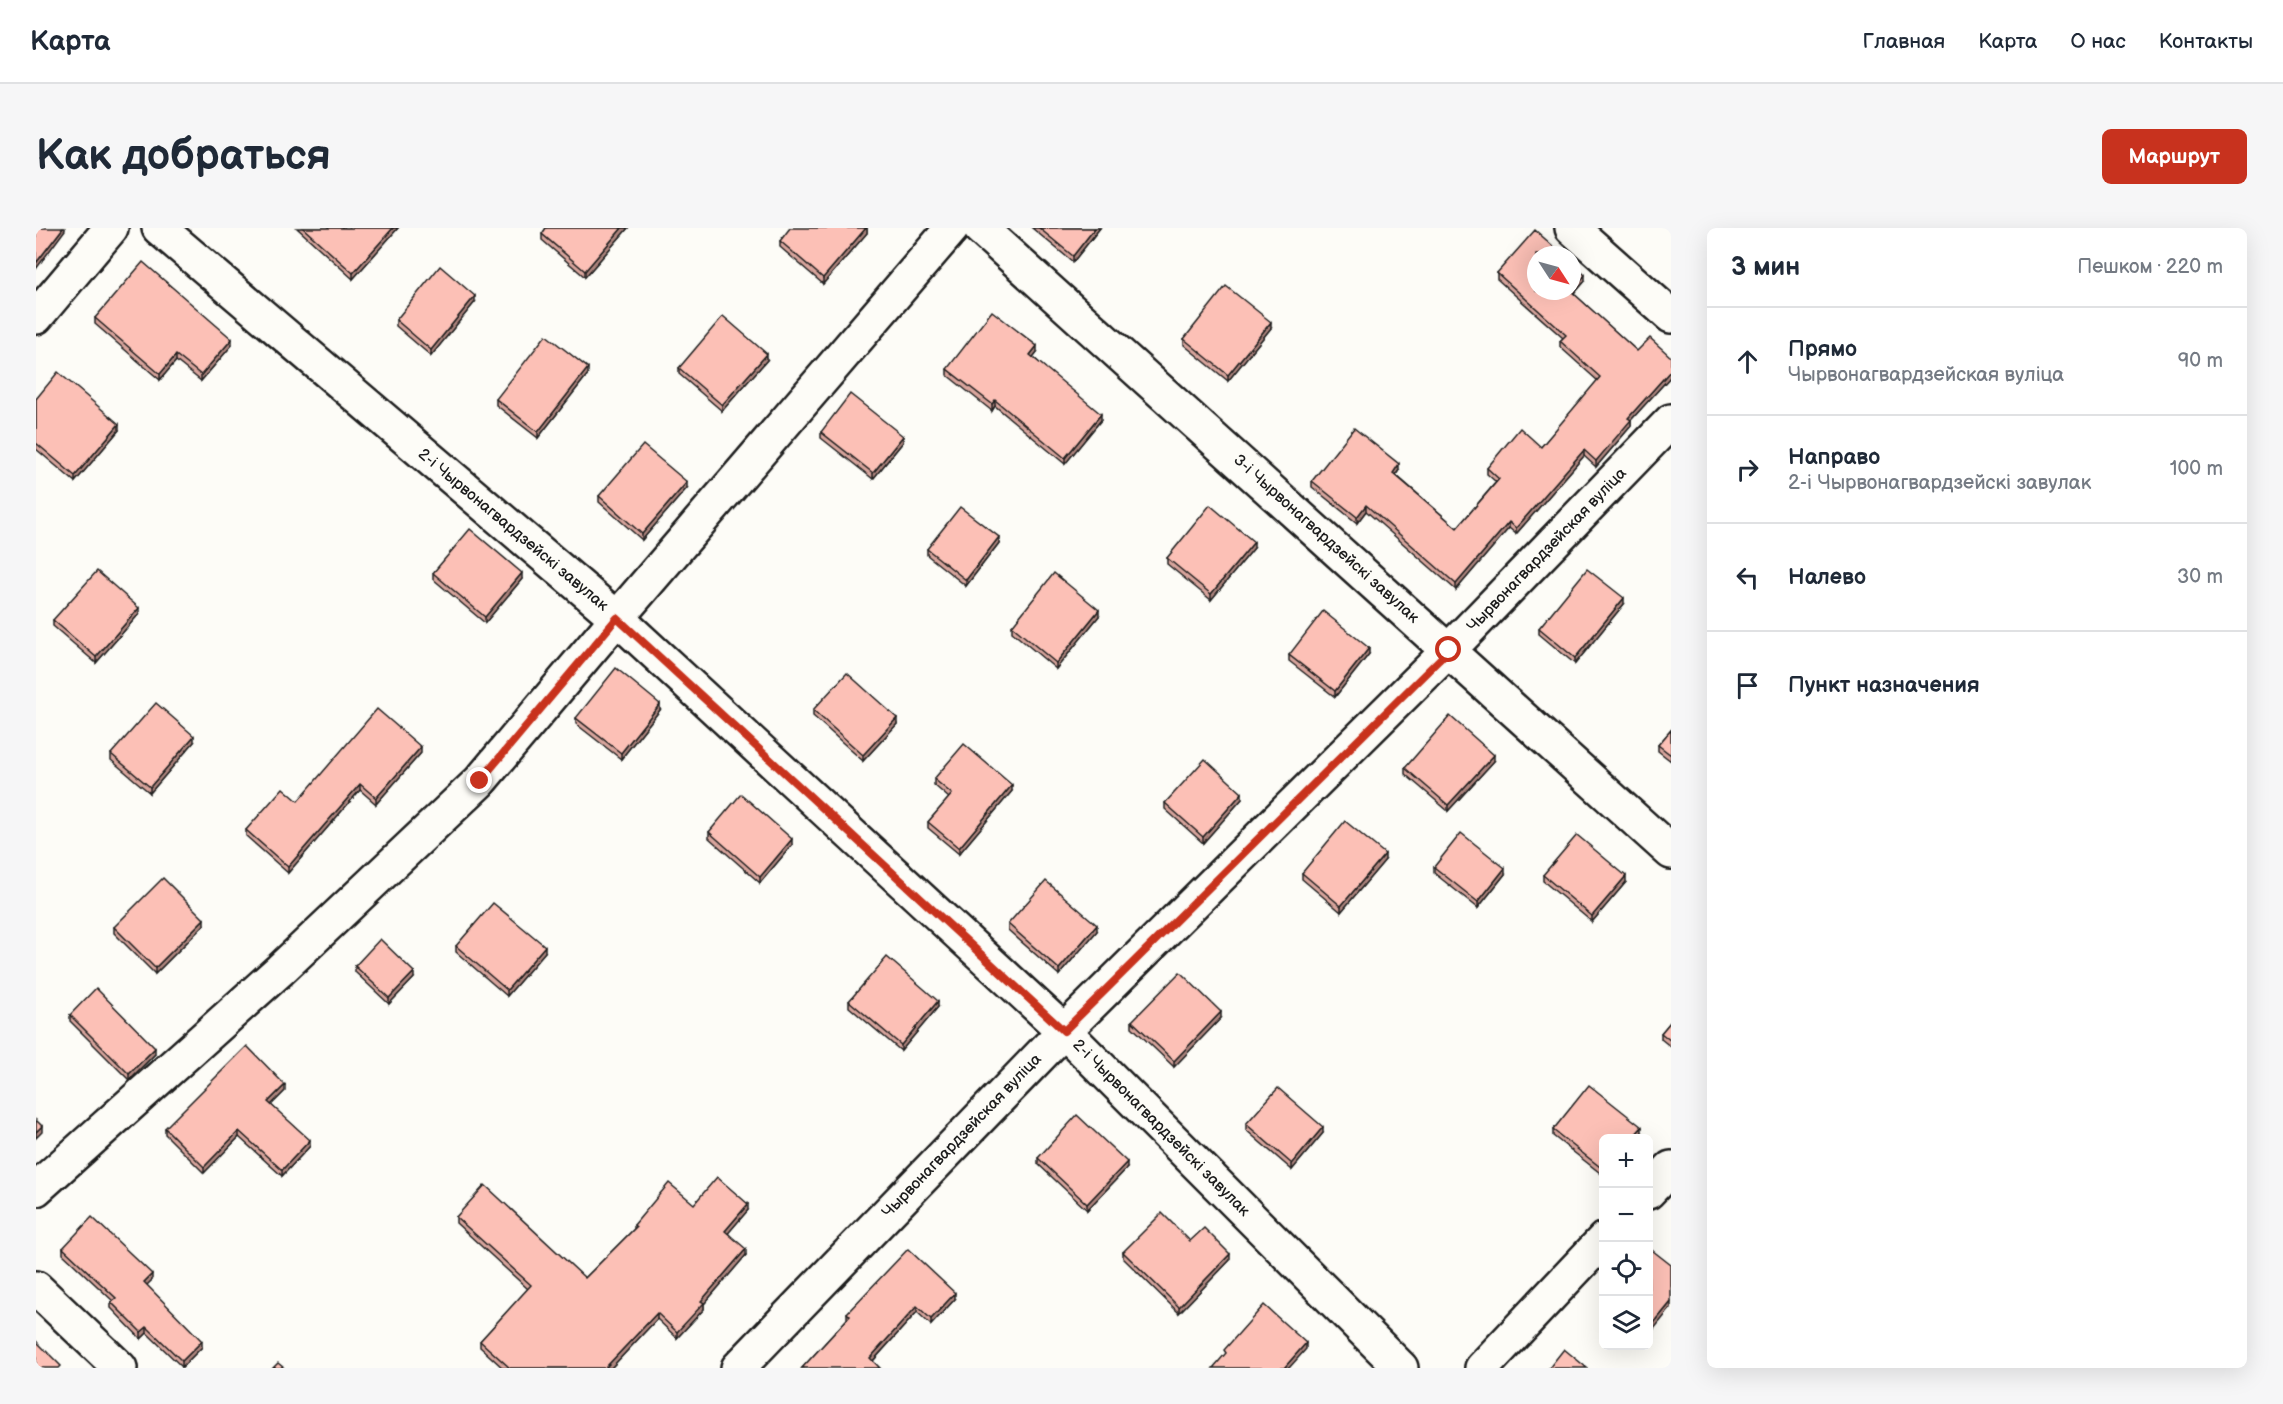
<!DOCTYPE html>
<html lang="ru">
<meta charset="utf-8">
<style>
:root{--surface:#fff;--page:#f6f6f7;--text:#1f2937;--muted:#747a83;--line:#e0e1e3;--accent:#c8321e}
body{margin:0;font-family:"Balsamiq Sans",sans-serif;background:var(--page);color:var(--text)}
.controls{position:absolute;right:18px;bottom:18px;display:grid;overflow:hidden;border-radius:9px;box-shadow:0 6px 24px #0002}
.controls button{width:54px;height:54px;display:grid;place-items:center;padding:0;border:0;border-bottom:2px solid var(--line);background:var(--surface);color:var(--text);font:30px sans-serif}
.compass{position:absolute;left:1491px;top:18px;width:54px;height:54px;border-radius:50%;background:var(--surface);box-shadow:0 6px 24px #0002;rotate:126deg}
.stop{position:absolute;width:18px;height:18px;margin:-14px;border:4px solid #c8321e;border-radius:50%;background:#fff}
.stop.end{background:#c8321e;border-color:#fff;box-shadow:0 2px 6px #0008}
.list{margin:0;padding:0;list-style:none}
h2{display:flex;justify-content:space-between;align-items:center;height:78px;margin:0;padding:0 24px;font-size:26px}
h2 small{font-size:20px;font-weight:400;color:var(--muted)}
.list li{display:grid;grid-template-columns:39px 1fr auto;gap:18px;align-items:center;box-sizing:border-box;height:108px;padding:0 24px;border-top:2px solid var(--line)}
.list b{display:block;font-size:22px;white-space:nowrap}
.list p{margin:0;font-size:20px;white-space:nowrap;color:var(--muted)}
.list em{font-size:20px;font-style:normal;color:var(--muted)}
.icon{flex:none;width:33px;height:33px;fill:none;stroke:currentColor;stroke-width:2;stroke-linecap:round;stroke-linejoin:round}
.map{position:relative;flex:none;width:1635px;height:1140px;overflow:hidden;border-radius:9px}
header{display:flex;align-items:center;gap:36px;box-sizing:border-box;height:84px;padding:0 30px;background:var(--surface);border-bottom:2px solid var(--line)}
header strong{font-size:28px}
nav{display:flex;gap:33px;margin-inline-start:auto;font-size:21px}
.intro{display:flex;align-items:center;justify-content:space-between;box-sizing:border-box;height:144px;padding:0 36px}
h1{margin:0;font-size:42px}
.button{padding:15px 27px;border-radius:9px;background:var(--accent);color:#fff;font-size:21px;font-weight:700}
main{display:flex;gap:36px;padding:0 36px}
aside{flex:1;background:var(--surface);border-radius:9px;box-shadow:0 6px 24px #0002}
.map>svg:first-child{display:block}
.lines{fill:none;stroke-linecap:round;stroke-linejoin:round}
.minor-casing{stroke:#1c1c1c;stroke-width:38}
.minor{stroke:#fdfcf7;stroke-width:33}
.wall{fill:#d9a59d;stroke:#1c1c1c;stroke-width:1.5}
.shaded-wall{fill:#b0867f;stroke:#1c1c1c;stroke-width:1.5}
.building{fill:#fcc0b6;stroke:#1c1c1c;stroke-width:1.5}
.route{stroke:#c8321e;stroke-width:8}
.labels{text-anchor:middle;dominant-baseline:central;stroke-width:5;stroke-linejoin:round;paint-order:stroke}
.street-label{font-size:16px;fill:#1c1c1c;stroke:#fdfcf7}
</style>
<header>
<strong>Карта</strong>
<nav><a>Главная</a><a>Карта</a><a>О нас</a><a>Контакты</a></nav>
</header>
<div class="intro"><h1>Как добраться</h1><a class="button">Маршрут</a></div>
<main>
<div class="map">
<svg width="1635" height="1140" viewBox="0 0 1635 1140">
<rect width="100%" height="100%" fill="#fdfcf7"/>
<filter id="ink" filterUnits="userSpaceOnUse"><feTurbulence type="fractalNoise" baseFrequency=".0167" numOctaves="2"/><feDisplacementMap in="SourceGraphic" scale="12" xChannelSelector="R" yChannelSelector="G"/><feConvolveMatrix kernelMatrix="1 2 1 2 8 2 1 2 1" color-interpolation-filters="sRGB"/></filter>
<g filter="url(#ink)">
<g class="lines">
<defs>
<g id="minor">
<polyline points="123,0 581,390 1028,803 1365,1140"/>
<polyline points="944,0 1635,624"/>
<polyline points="1536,0 1635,88"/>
<polyline points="0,89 75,0"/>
<polyline points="0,961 244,742 444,553 581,390 916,0"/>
<polyline points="1612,964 1635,940"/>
<polyline points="0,1060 84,1140"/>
<polyline points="702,1140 1028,803 1413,422 1635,193"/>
<polyline points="1446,1140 1568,1011"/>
</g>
</defs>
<use href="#minor" class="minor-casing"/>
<use href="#minor" class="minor"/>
</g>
<g class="wall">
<polygon points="261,0 362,0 317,51"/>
<polygon points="510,0 592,0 549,49 506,12 506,6"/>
<polygon points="831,0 831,5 787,56 744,19 744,13"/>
<polygon points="996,0 1064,0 1037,34"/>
<polygon points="1461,45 1549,53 1538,66 1601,123 1635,129 1635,148 1595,192 1595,198 1560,239 1548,228 1480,306 1473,300 1420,362 1330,283 1321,295 1276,259 1276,253 1363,242 1360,247 1421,300 1460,254 1451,246 1451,240 1505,219 1562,153 1524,119 1524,113 1527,110 1461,51"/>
<polygon points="439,74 395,128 360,98 360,92"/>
<polygon points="59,90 196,117 165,153 140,133 124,152 59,96"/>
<polygon points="1235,100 1192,153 1148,117 1148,111"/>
<polygon points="1001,124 997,129 1065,192 1029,236 959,178 956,183 911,147 911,141"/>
<polygon points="731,132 686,183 643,146 643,140"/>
<polygon points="552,146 502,210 460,177 460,171"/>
<polygon points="0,171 83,202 39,254 0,221"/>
<polygon points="785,204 867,214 837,251 785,210"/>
<polygon points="651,260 606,312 563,274 563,268"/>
<polygon points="963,315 930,358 891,327 891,321"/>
<polygon points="1218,320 1175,372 1131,336 1131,330"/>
<polygon points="397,345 486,351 449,395 397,351"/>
<polygon points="1588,376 1539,436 1503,406 1503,400"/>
<polygon points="103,386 60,435 17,398 17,392"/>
<polygon points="1063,388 1020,441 976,404 976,398"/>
<polygon points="1333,426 1299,469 1253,433 1253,427"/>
<polygon points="624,482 585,531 540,496 540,490"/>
<polygon points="777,482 861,496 827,533 777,488"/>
<polygon points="1635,502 1635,533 1622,523 1622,517"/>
<polygon points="158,514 114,565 75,532 75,526"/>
<polygon points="385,525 340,576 324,562 252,645 210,608 210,602 262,573"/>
<polygon points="1458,533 1412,583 1369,546 1369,540"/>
<polygon points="898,551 976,563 923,626 892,600 892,594 913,570 898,557"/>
<polygon points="1206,571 1167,615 1129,581 1129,575"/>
<polygon points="673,604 756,617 724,655 673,610"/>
<polygon points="1349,632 1305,684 1266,651 1266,645"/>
<polygon points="1398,639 1469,646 1442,680 1398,645"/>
<polygon points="1507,647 1590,654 1556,694 1507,653"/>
<polygon points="972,696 1061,703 1023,747 972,702"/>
<polygon points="168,697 119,746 78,705 78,699"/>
<polygon points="420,718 509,724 471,768 420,724"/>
<polygon points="319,738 378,750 353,776 319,744"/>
<polygon points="813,773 902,779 865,823 813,779"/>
<polygon points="34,787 119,826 93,852 34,793"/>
<polygon points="1185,790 1138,839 1096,799 1096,793"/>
<polygon points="1635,793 1635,819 1625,811 1625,805"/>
<polygon points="249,863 235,877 274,918 246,948 203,909 168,945 129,906 129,900"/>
<polygon points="1210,896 1287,905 1256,942 1210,902"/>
<polygon points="1517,902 1606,905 1601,910 1568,910 1568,948 1517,908"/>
<polygon points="1002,930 1091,940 1051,982 1002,936"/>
<polygon points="658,976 712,982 692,1005 710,1027 668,1076 668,1081 641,1110 621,1091 575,1140 467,1140 444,1119 444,1113 492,1061 420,995 420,989 549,1050 598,1001 598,997"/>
<polygon points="1154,1013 1194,1032 1143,1085 1087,1030 1087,1024"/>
<polygon points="27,1020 116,1052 110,1057 166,1119 146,1139 111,1105 105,1111 75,1080 75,1074 77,1073 27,1026"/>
<polygon points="919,1071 895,1097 881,1084 837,1133 766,1140 811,1091 811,1085"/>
</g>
<g class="shaded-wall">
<polygon points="27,0 29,0 29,2 0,41 0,35"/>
<polygon points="357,0 362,0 317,51 317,45"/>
<polygon points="586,0 592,0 549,49 549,43"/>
<polygon points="830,0 831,0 831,5 787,56 787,50"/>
<polygon points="1059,0 1064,0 1037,34 1037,28"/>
<polygon points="1549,47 1549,53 1535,69 1535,63"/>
<polygon points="439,68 439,74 395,128 395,122"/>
<polygon points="1235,94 1235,100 1192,153 1192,147"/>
<polygon points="196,111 196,117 165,153 165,147"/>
<polygon points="1001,118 1001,124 994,133 994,127"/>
<polygon points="731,126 731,132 686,183 686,177"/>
<polygon points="140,127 140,133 124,152 124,146"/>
<polygon points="552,140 552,146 502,210 502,204"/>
<polygon points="1635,142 1635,148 1595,192 1595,198 1560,239 1560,233 1592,190"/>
<polygon points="959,172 959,178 956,183 956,176"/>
<polygon points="1065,186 1065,192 1029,236 1029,230"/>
<polygon points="83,196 83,202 39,254 39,248"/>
<polygon points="867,208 867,214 837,251 837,245"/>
<polygon points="1548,222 1548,228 1480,306 1480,300"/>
<polygon points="1363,236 1363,242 1357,251 1357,245"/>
<polygon points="651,254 651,260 606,312 606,306"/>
<polygon points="1330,277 1330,283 1321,295 1321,289"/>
<polygon points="1473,294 1473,300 1420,362 1420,356"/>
<polygon points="963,309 963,315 930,358 930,352"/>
<polygon points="1218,314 1218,320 1175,372 1175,366"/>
<polygon points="486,345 486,351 449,395 449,389"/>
<polygon points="1588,370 1588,376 1539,436 1539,430"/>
<polygon points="103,380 103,386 60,435 60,429"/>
<polygon points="1063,382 1063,388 1020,441 1020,435"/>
<polygon points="1333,420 1333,426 1299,469 1299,463"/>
<polygon points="624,476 624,482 585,531 585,525"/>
<polygon points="861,490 861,496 827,533 827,527"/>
<polygon points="158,508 158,514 114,565 114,559"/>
<polygon points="385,519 385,525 340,576 340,570"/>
<polygon points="1458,527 1458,533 1412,583 1412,577"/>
<polygon points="324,556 324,562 252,645 252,639"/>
<polygon points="976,557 976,563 923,626 923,620"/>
<polygon points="1206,565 1206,571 1167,615 1167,609"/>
<polygon points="756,611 756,617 724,655 724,649"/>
<polygon points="1349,626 1349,632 1305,684 1305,678"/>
<polygon points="1469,640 1469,646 1442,680 1442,674"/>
<polygon points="1590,648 1590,654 1556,694 1556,688"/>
<polygon points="168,691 168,697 119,746 119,740"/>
<polygon points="1061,697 1061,703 1023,747 1023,741"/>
<polygon points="509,718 509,724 471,768 471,762"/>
<polygon points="378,744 378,750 353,776 353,770"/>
<polygon points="902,773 902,779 865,823 865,817"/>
<polygon points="1185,784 1185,790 1138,839 1138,833"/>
<polygon points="119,820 119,826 93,852 93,846"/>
<polygon points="249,857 249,863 232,880 232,874"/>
<polygon points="6,898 6,904 0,910 0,904"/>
<polygon points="1287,899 1287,905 1256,942 1256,936"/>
<polygon points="1606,899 1606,905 1601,910 1596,910"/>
<polygon points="203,903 203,909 168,945 168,939"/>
<polygon points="274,912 274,918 246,948 246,942"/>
<polygon points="1091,934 1091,940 1051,982 1051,976"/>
<polygon points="712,976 712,982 689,1009 689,1003"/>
<polygon points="710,1021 710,1027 668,1076 668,1081 641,1110 641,1104 665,1073"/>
<polygon points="1194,1026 1194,1032 1143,1085 1143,1079"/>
<polygon points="116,1046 116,1052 108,1060 108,1054"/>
<polygon points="919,1065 919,1071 895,1097 895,1091"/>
<polygon points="1635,1074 1635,1080 1613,1107 1613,1101"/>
<polygon points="881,1078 881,1084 834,1136 834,1130"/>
<polygon points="621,1085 621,1091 575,1140 569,1140"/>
<polygon points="111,1099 111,1105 105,1111 105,1104"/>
<polygon points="166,1113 166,1119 146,1139 146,1133"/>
<polygon points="1270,1115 1270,1121 1253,1140 1248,1140"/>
</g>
<g class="building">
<polygon points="0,0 27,0 0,35"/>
<polygon points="267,0 357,0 317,45"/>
<polygon points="510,0 586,0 549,43 506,6"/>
<polygon points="754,0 830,0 787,50 744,13"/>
<polygon points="1003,0 1059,0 1037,28"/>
<polygon points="1499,2 1527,27 1500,27 1500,63 1535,63 1601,123 1614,110 1635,129 1635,142 1592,190 1595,192 1560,233 1548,222 1480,300 1473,294 1420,356 1330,277 1321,289 1276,253 1318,200 1363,236 1357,245 1421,300 1463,251 1451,240 1484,200 1505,219 1564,149 1524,113 1530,107 1461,45"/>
<polygon points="107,34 196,111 165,147 140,127 124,146 59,90"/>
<polygon points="1536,35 1549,47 1536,62"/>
<polygon points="404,38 439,68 395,122 360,92"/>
<polygon points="1190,58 1235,94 1192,147 1148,111"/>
<polygon points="956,83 1001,118 994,127 1065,186 1029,230 959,172 956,176 911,141"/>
<polygon points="687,88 731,126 686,177 643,140"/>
<polygon points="510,107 552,140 502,204 460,171"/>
<polygon points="22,144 83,196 39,248 0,215 0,171"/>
<polygon points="814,166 867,208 837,245 785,204"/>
<polygon points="607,217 651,254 606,306 563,268"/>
<polygon points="1174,277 1218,314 1175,366 1131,330"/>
<polygon points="924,279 963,309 930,352 891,321"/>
<polygon points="434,301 486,345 449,389 397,345"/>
<polygon points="1551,341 1588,370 1539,430 1503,400"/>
<polygon points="61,343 103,380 60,429 17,392"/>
<polygon points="1018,345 1063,382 1020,435 976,398"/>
<polygon points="1287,383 1333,420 1299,463 1253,427"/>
<polygon points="580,440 624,476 585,525 540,490"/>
<polygon points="811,445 861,490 827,527 777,482"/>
<polygon points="120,475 158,508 114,559 75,526"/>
<polygon points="341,481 385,519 340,570 324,556 252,639 210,602 247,560 262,573"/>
<polygon points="1414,488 1458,527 1412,577 1369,540"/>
<polygon points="1635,502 1635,527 1622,517"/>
<polygon points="928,516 976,557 923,620 892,594 916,566 898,551"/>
<polygon points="1169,531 1206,565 1167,609 1129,575"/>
<polygon points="705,566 756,611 724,649 673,604"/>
<polygon points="1309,593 1349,626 1305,678 1266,645"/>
<polygon points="1425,605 1469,640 1442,674 1398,639"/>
<polygon points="1541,607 1590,648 1556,688 1507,647"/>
<polygon points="127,650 168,691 119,740 78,699"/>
<polygon points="1010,653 1061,697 1023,741 972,696"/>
<polygon points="457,675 509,718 471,762 420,718"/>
<polygon points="344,711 378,744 353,770 319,738"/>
<polygon points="851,729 902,773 865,817 813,773"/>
<polygon points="1144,744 1185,784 1138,833 1096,793"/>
<polygon points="60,760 119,820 93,846 34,787"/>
<polygon points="1635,793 1635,813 1625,805"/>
<polygon points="211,818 249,857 232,874 274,912 246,942 203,903 168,939 129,900"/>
<polygon points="1553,857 1606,899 1596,910 1568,910 1568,942 1517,902"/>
<polygon points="1242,860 1287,899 1256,936 1210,896"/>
<polygon points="1041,887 1091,934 1051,976 1002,930"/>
<polygon points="0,892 6,898 0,904"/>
<polygon points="681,949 712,976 689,1003 710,1021 665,1073 668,1075 641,1104 621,1085 569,1140 474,1140 444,1113 495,1057 420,989 449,957 549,1050 600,999 598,997 633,955 658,976"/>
<polygon points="1126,985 1154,1013 1168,1000 1194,1026 1143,1079 1087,1024"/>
<polygon points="56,989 116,1046 108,1054 166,1113 146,1133 111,1099 105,1104 75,1074 80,1070 27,1020"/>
<polygon points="1612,1019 1635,1037 1635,1074 1613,1101"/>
<polygon points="872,1021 919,1065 895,1091 881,1078 834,1130 844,1140 766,1140 814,1088 811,1085"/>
<polygon points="1228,1077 1270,1115 1248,1140 1177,1140 1190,1125 1188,1122"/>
<polygon points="0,1113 25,1138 23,1140 0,1140"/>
<polygon points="1528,1121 1551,1140 1513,1140"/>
<polygon points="242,1135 248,1140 237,1140"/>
</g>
</g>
<g class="lines" filter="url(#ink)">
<polyline class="route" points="444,553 581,390 1028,803 1413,422"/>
</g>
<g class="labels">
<g class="street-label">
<text transform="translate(477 302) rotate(40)">2-і Чырвонагвардзейскі завулак</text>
<text transform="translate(1290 311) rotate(42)">3-і Чырвонагвардзейскі завулак</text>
<text transform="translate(1511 322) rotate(-46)">Чырвонагвардзейская вуліца</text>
<text transform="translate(1125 900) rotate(45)">2-і Чырвонагвардзейскі завулак</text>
<text transform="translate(926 908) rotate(-46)">Чырвонагвардзейская вуліца</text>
</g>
</g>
</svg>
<div class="controls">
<button>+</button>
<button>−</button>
<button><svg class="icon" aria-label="locate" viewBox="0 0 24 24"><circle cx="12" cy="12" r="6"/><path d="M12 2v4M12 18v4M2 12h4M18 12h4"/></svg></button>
<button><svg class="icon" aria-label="layers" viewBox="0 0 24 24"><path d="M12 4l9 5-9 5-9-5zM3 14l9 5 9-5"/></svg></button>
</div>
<svg class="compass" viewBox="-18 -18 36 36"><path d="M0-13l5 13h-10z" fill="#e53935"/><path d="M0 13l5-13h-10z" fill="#747a83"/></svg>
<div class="stop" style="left:1413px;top:422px"></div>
<div class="stop end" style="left:444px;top:553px"></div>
</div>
<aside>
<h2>3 мин<small>Пешком · 220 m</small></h2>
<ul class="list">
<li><svg class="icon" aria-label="ahead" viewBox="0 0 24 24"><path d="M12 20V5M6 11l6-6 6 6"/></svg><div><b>Прямо</b><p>Чырвонагвардзейская вуліца</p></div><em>90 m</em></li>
<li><svg class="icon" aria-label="right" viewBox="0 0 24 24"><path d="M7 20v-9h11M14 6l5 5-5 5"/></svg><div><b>Направо</b><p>2-і Чырвонагвардзейскі завулак</p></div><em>100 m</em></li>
<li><svg class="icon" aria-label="left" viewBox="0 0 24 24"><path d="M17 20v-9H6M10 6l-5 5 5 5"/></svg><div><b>Налево</b></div><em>30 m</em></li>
<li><svg class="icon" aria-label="arrive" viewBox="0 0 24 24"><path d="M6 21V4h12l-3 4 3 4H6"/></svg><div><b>Пункт назначения</b></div></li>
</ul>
</aside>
</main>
